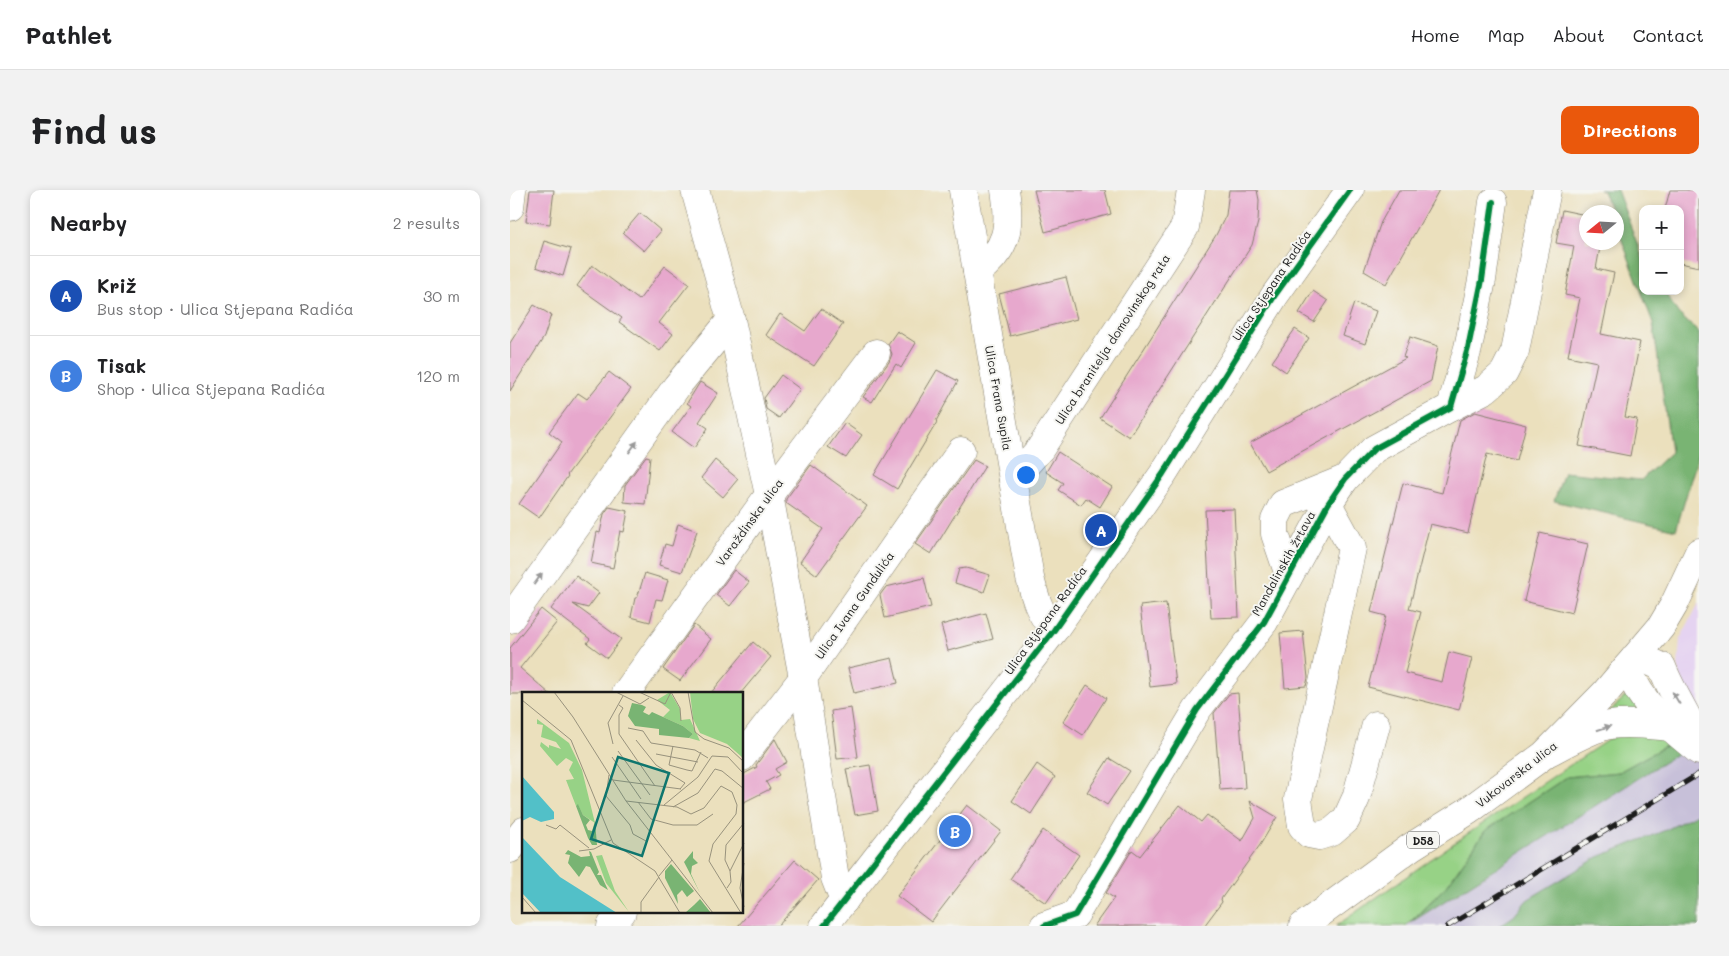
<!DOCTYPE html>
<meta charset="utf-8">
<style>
:root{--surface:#fff;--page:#f2f2f2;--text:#202124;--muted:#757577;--line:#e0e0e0;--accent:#ea580c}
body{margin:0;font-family:Mali,sans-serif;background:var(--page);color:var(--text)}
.controls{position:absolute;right:15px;top:15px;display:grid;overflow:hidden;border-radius:10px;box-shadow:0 2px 8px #0003}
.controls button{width:45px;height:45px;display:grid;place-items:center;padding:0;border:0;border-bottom:1px solid var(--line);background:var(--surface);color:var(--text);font:25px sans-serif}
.compass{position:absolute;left:1069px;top:15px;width:45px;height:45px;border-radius:50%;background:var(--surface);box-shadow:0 2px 8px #0003;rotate:252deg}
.you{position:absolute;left:515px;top:284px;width:18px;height:18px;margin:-12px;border:4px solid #fff;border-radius:50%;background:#1a73e8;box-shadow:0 0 0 8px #1a73e833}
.badge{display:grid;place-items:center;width:32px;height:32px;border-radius:50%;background:var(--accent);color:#fff;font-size:16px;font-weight:700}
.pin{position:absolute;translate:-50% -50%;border:2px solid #fff;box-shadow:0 1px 5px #0006}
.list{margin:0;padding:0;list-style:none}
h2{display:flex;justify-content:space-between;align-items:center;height:65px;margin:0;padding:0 20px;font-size:21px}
h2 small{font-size:16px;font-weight:400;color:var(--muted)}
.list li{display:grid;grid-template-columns:32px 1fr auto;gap:15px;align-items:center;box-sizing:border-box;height:80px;padding:0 20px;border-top:1px solid var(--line)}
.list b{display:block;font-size:19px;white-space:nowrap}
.list p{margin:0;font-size:16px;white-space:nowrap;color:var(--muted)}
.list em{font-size:16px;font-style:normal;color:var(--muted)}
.map{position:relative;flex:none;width:1189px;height:736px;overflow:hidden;border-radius:10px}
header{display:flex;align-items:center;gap:30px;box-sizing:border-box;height:70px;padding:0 25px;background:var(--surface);border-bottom:1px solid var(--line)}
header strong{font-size:24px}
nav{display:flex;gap:28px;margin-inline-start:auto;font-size:18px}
.intro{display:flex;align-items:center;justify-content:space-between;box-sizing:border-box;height:120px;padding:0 30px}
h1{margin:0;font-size:35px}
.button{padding:12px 22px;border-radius:10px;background:var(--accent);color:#fff;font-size:18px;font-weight:700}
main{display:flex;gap:30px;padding:0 30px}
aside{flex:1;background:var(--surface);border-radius:10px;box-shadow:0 2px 8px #0003}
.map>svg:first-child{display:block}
.built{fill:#e5d3f1}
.industrial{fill:#c7c0d9}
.green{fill:#97d286;stroke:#5a7751}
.forest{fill:#79b473;stroke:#4a6848}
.building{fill:#e7a8cd}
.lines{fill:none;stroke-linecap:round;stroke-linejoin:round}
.minor-casing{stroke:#847e6c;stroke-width:29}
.major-casing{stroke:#847e6c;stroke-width:29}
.minor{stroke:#fff;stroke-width:28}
.major{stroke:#fff;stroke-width:28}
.rail-casing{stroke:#1c1c1c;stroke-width:5.5}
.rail{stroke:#f6f6f2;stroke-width:4;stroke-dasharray:11;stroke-linecap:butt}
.cycleway-casing{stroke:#f6f6f2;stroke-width:9}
.cycleway{stroke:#00873e;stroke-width:6}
.oneway{fill:#999}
.labels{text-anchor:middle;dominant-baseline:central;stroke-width:4;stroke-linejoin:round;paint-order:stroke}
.shield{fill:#f6f6f2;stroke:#5d5d5c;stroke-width:1}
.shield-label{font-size:11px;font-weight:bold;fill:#1c1c1c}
.street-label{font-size:12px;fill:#1c1c1c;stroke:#f6f6f2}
.inset-road{fill:none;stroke:#98927d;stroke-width:1}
.view{fill:#0f766e;fill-opacity:0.15;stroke:#0f766e;stroke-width:2.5}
.inset-edge{fill:none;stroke:#1c1c1c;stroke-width:2.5}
</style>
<header>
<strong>Pathlet</strong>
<nav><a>Home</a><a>Map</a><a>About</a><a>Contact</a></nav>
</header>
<div class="intro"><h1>Find us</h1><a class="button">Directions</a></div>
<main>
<aside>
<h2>Nearby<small>2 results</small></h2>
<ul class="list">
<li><span class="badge" style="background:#1a4fb4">A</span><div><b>Križ</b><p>Bus stop · Ulica Stjepana Radića</p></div><em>30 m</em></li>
<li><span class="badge" style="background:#3f7fe0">B</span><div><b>Tisak</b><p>Shop · Ulica Stjepana Radića</p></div><em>120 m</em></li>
</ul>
</aside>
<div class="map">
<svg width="1189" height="736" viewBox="0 0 1189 736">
<rect width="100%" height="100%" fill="#f6f6f2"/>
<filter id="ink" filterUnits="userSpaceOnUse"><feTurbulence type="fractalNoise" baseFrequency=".02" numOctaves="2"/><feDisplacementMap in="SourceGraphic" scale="10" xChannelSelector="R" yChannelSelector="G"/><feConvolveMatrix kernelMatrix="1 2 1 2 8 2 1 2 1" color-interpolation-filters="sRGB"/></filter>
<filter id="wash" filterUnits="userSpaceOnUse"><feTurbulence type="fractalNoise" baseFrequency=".0096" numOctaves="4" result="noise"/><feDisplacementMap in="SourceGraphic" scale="20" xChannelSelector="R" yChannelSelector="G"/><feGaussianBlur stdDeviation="1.12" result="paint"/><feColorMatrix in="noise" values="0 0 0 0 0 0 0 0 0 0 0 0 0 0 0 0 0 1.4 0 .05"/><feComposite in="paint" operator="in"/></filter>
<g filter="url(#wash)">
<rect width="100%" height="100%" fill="#ebe0bd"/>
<polygon class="built" points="1189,413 1189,529 1170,491 1168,475 1170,449"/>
<polygon class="industrial" points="1189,550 1189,736 896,736 1170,562"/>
<g class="green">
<polygon points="1118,504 1129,520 1104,527 1099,522"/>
<polygon points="1121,541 1147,544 1159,554 1109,582 1057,587 975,641 938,694 896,736 826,736 944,653 1099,549"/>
</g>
<g class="forest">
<polygon points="1089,0 1107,0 1133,69 1133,101 1154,101 1168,123 1189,143 1189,263 1166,340 1044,311 1054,282 1131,290 1161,262 1143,133 1107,37 1106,22 1101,22 1093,1"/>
<polygon points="1159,554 1170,562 900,733 938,694 975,641 1057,587 1109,582"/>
<polygon points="1187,624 1189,624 1189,736 989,736 1004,726 1017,710 1088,667 1156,640"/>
</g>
<g id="blocks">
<g class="building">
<polygon points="20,0 44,0 40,34 16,31"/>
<polygon points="524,0 595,0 601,24 535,42"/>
<polygon points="719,0 747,0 749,10 748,32 742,55 619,247 590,228 706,45 716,25"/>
<polygon points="889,0 929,0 876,94 854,81 871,32"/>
<polygon points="1160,0 1189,0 1189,77 1170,73 1170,19 1155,19"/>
<polygon points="1052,20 1076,25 1076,52 1091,52 1086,79 1104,83 1091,144 1130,152 1115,227 1127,229 1120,266 1069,256 1087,172 1058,166 1070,108 1055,105 1064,56 1046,53"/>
<polygon points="130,23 151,41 134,61 113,43"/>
<polygon points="34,51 61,59 53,86 26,77"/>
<polygon points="82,75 129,110 155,76 179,94 149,133 163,144 150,161 109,132 112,128 67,96"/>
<polygon points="556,87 567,129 500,146 489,104"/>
<polygon points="803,101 818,111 804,132 789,123"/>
<polygon points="844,113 866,121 855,154 833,146"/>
<polygon points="24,115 41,125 34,147 0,201 0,153"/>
<polygon points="311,119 333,134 304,176 256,145 270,124 295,141"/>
<polygon points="785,139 799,148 776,182 762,172"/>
<polygon points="387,141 406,153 391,178 386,174 362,212 353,207 379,172 382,164 378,154"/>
<polygon points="900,147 928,156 921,191 756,281 740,253 896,168 893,167"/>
<polygon points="427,180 448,191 426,231 427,232 387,299 364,285"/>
<polygon points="99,182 121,199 57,285 58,286 29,328 9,314 52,252 39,242 68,203 77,209"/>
<polygon points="271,185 290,199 269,228 256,219 254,208"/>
<polygon points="190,192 208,203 189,232 198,238 184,258 162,242 181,216 177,213"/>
<polygon points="965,222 1016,235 1007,271 977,264 958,343 920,334 899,419 911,422 895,483 932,492 939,462 962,468 949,520 858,497 876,426 861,422 893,293 932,303 950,230"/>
<polygon points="335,233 352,245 336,268 318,257"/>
<polygon points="548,262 602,297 590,317 576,308 571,315 548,300 553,293 536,282"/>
<polygon points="136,266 140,267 135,314 114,312 115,295"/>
<polygon points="205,270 228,289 213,307 191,288"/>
<polygon points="464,270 475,276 421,364 405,354"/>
<polygon points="301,275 357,316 307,385 290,372 313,339 276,313 276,309"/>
<polygon points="99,317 118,321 114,342 110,341 103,378 81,373 87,342 90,343 94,324"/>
<polygon points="724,319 729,427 701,428 695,320"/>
<polygon points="168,334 187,341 172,382 149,375 155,354 162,356"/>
<polygon points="1030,343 1078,354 1062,423 1014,411"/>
<polygon points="456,378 480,385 474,402 445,393 449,379"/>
<polygon points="224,380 239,392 220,416 206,405"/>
<polygon points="135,383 158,390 152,410 146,409 140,432 121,427 125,408 127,408"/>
<polygon points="66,386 89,403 78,418 63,414 111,449 97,468 77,453 80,449 41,419"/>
<polygon points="414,388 421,417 375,428 370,405 376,397"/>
<polygon points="656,413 666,494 640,497 630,416"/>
<polygon points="31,419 47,432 10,478 40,504 0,504 0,458"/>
<polygon points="476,423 483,449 438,461 431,435"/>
<polygon points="184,435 201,449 170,491 153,479"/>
<polygon points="793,441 798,488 796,496 775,498 770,443"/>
<polygon points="243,452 261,467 230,504 200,504"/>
<polygon points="382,468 388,493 344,503 338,478"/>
<polygon points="577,495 596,508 573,545 553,532"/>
<polygon points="728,503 735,598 710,600 704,523 719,504"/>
<polygon points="341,518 348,567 327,569 321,521"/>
<polygon points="265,549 277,572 265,579 269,585 256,592 260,599 232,613 232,585 247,577 246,575"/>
<polygon points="599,568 620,581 597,615 577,602"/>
<polygon points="527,574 545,587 521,624 502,611"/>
<polygon points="360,575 368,621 345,625 336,579"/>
<polygon points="740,611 767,627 750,655 711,709 712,712 694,736 584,736 604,708 596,703 622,660 630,666 670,615 691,632 697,625 732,651 745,628"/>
<polygon points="457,615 491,641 421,732 387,706"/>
<polygon points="533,640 569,665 536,713 500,689"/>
<polygon points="285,670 308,690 268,736 228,736"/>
</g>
</g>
</g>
<g filter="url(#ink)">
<use href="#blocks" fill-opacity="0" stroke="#847e6c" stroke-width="1"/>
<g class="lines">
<defs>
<g id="minor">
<polyline points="185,0 221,130 259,305 293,488 325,688 334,711"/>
<path d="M453,0L520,388C526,411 529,422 544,440"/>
<polyline points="0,17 2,0"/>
<path d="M467,82C498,59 501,37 495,0"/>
<polyline points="941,217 976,199 994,183 1005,161 1037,0"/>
<polyline points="503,289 530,259 675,37 681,0"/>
<polyline points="818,314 842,358 788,609 792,636 799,644 809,646 822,642 836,630 846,608 866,535"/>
<polyline points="779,385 765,344 765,330 773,314 835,289"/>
<polyline points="0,429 167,196 221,130"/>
<path d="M1125,468L1137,470L1152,477C1162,503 1178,526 1189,551"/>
<path d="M1117,477C1132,516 1158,536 1189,561"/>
<polyline points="116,503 259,305 366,163"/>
<path d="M1039,562C1056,553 1082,538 1100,535C1120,532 1140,535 1159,537"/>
<polyline points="232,567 293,488 451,261"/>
<polyline points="0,659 14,641"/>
<polyline points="101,736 112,722"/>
<polyline points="534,736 565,725 687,520 754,432 818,314 835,289 864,259 941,217 958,158 972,90 983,12"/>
</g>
<g id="major">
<polyline points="314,736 544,440 653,284 765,105 840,0"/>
<polyline points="793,736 901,657 958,621 1034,565 1095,503 1151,437 1164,415 1189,362"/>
</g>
</defs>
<use href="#minor" class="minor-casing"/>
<use href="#major" class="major-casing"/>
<use href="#minor" class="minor"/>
<use href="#major" class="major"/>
<defs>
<polyline id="rail" points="938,736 1189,584"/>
</defs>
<use href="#rail" class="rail-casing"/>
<use href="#rail" class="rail"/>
<defs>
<g id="cycleway">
<polyline points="314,736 544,440 653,284 765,105 840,0"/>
<polyline points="534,736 565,725 687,520 754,432 818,314 835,289 864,259 941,217 958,158 972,90 983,12"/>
</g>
</defs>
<use href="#cycleway" class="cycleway-casing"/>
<use href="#cycleway" class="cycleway"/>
</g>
<defs><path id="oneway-solid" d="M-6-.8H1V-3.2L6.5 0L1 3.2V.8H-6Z" transform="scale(1.25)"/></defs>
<g class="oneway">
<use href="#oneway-solid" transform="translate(123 257) rotate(-54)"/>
<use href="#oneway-solid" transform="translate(28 389) rotate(-54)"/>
<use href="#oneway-solid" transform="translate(1166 508) rotate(-121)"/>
<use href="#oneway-solid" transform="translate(1094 538) rotate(-18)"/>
</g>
</g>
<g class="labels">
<rect class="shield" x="897" y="641.5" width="32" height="17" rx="4"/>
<g class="shield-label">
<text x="913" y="650">D58</text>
</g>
<g class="street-label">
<text transform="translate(761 95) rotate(-56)">Ulica Stjepana Radića</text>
<text transform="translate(602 149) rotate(-57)">Ulica branitelja domovinskog rata</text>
<text transform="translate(489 208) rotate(80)">Ulica Frana Supila</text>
<text transform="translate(239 332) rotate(-54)">Varaždinska ulica</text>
<text transform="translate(773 373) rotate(-61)">Mandalinskih žrtava</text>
<text transform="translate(344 415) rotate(-55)">Ulica Ivana Gundulića</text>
<text transform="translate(535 430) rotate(-54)">Ulica Stjepana Radića</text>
<text transform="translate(1006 584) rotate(-38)">Vukovarska ulica</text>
</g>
</g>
<g transform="translate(12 502)">
<rect width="221" height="221" fill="#ebe0bd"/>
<path d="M148,0L158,17L159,28L168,27L178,49L167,46L171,42L161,34L141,25L148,18L135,8ZM168,0H221V66L205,52L178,41L171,27ZM15,27L47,51L60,78L73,131L61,123L56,113L54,114L44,88L52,87L47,78L51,70L44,66L35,74L18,54L19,50L27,56V53L39,57L34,50L19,45L21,33L15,32ZM80,163L93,199L107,220L84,191L74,164Z" fill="#97d286"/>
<path d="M110,11L120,13L124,15L121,20L127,23L130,20L161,34L171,42L167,46L137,43V37L113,34L106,24ZM56,112L61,123L68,128L64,133L66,138L70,139L73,129L75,153H70L66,146L54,114ZM46,158L59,165L68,164L67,159L69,160L77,180L75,183H79L86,198L78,193L68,175L64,174L57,185L46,171L48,163L43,162ZM171,159V166L176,171L170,174L169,182L178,201L162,170ZM149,172L172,199L165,205L160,198L155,203L156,212L143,186V179ZM178,207L189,221H163L172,213Z" fill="#79b473"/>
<path d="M0,84L32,120V127L19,130L8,125L0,129ZM0,145L38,185L95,221H19L0,201Z" fill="#52c0c8"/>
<path class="inset-road" d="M32,0L51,25L104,109L150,168L137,184M94,0L118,12L127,6M117,0L143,12L149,0M149,0L158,16L159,29M166,0L173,40L182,47L207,56L222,70M0,8L49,48L91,151L133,179L158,221M97,13L101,16L97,23V42L133,94M106,36L121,39L129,51L173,58L186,66M114,48L134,73L163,91L158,97M91,52L86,31L101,4M151,54L147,73L165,78L170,79L179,60M96,59L128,103M134,62L176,70M90,65L119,107M87,83L84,104L108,133L111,142L124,149M91,88L159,97M104,109L155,115L169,122L182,116L199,94L210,100L215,113L214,122L191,152L187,169L219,221M116,110L129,127L151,133H175L191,122M142,113L176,85L190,64L206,65L222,82M151,115L176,101L193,77L200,79L222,97M24,133L34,137L38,133L67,156M57,159L72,157L89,148M150,168L191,221M222,171L218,196L222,215M208,179L203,168L204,153L222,131M205,196L209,190L208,179L222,151M0,205L14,221M119,221V210L137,185"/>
<path class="view" d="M96,65L147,81L120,164L69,147Z"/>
<rect width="221" height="221" class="inset-edge"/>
</g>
</svg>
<div class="controls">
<button>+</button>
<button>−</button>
</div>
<svg class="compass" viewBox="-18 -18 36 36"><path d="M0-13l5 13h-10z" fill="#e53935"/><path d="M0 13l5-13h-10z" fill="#757577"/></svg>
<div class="you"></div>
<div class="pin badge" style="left:591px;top:340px;background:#1a4fb4">A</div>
<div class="pin badge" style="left:445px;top:641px;background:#3f7fe0">B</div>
</div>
</main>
